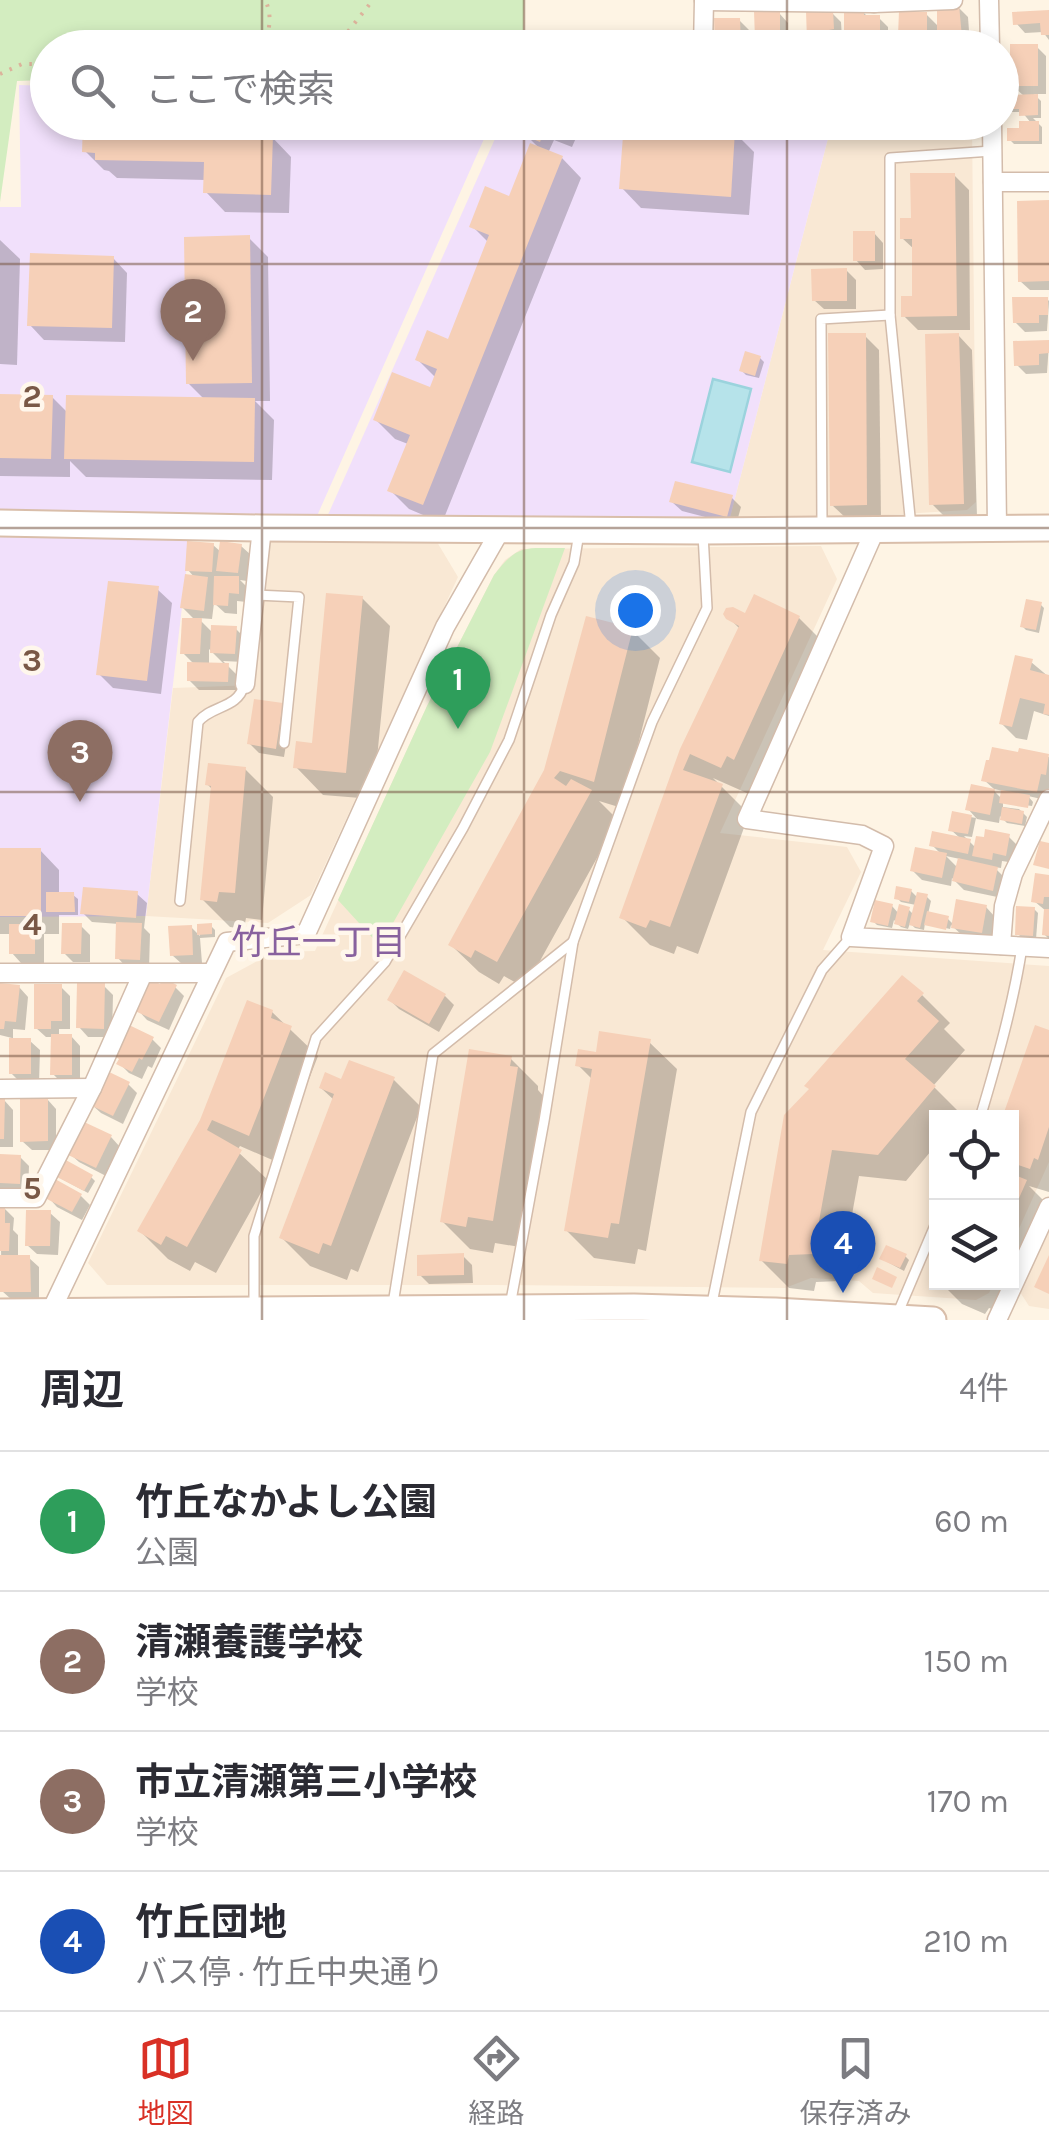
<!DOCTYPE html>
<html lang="ja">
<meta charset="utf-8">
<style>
:root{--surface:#fff;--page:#f7f7f7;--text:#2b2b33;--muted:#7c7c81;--line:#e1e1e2;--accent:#d93025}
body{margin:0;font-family:Karla,"Noto Sans JP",sans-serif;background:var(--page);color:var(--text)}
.controls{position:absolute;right:30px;bottom:30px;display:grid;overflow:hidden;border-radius:0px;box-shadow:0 5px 15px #0003}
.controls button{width:90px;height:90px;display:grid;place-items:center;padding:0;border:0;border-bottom:2px solid var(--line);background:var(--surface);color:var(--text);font:50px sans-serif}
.you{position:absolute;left:635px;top:610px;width:35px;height:35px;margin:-25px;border:8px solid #fff;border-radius:50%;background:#1a73e8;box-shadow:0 0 0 15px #1a73e833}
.badge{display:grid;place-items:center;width:65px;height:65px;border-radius:50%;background:var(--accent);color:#fff;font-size:32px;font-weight:700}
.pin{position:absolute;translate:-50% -82px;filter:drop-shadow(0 2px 5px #0008)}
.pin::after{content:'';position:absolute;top:52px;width:35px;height:30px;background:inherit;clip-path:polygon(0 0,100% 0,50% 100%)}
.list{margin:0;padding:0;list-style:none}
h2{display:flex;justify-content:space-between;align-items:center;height:130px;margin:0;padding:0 40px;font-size:42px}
h2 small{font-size:32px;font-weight:400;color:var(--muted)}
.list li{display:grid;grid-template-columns:65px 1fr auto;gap:30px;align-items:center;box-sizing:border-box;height:140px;padding:0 40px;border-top:2px solid var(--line)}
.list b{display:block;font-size:38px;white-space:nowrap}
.list p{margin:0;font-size:32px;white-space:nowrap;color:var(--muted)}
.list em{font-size:32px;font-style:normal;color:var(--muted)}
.icon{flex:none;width:55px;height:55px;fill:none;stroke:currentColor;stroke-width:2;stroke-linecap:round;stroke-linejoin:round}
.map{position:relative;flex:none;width:1049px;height:1320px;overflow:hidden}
.search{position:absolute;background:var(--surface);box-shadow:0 5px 15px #0003;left:30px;right:30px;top:30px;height:110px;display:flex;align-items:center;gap:25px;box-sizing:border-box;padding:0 35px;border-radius:55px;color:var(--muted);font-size:38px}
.sheet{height:690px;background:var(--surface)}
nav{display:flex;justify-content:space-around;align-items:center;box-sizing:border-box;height:140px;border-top:2px solid var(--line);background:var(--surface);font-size:28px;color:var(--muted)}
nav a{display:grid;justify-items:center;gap:5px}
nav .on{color:var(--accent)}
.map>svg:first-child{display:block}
.residential{fill:#f9e8d4}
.education{fill:#f1e0fb}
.green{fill:#d3edc0}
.water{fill:#b6e3ea;stroke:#9bd3dd;stroke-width:2.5}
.shadow{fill:#0003;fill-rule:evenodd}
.building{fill:#f6d0b8}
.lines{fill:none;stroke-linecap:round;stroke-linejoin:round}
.lane-casing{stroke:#d3bcab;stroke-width:12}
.street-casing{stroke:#d3bcab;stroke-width:21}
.secondary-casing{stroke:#d9beaa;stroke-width:29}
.path{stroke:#dcb39b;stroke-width:4;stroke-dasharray:2.5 8;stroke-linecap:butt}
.lane{stroke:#fff;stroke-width:9}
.street{stroke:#fff;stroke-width:18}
.secondary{stroke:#fff;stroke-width:25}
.grid{fill:none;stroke:#795846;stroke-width:2.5;stroke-opacity:0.55}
.labels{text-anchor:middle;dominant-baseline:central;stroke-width:9;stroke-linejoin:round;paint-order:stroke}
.neighbourhood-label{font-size:35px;fill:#88619e;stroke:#fff7ec}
.grid-label{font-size:32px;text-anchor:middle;font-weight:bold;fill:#795846;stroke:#fff7ec;stroke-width:9;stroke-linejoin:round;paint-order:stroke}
</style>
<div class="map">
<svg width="1049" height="1320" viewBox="0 0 1049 1320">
<rect width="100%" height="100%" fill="#fef4e4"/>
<g class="residential">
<polygon points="832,123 972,123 976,502 967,510 728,525"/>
<polygon points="269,540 437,542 458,577 311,895 268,923 146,916 173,688 255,685"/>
<polygon points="821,546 837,579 720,833 847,847 861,872 823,950 1049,966 1049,1162 1012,1244 1012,1118 936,1118 936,1282 994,1283 989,1293 976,1300 873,1293 859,1281 811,1278 785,1288 497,1285 107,1285 88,1263 226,978 274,952 315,951 427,706 494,575 505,560 521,549"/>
<polygon points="1049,1228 1049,1309 1029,1306 1020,1292"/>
</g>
<g class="education">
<polygon points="19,85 47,86 48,122 491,123 317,516 0,514 0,207 21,207"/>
<polygon points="502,123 832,123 728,525 327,517"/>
<polygon points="0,537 190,538 146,916 0,917"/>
</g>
<g class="green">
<polygon points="0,0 524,0 523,47 48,48 47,80 17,81 0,202"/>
<path d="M565,548L490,752L380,946L338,900L427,706L494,575C519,542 526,549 565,548Z"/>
</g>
<polygon class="water" points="713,379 751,389 730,472 692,462"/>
<g class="shadow">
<polygon points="958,7 968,17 970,45 949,45 935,32 935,45 930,45 933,48 899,48 910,44 901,35 926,14 939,27"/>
<polygon points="863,12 869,18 878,17 888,27 888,45 876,45 879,48 849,48 849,45 856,45 847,36"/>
<polygon points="779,13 788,23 788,47 767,48 757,38"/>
<polygon points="832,13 841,22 842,38 837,38 838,48 811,48 811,45 816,45 810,39"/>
<polygon points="1049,13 1049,40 1043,32 1025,33 1016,23"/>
<polygon points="739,20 749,30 749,48 719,48 717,46"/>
<polygon points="1037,47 1046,56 1046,94 1034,94 1041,101 1041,118 1033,118 1042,127 1042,144 1014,144 1010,140 1031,123 1022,112 1011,112 1007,108 1025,97 1012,85"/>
<polygon points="98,122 258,122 258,132 264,137 272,137 291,157 289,213 225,212 206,192 206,180 117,178 109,171 104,170 85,151"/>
<polygon points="531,122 583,122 572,147 554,140 548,153 562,158 581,178 442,523 409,509 390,490 408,444 395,439 375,419 431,390 436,378 418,360 449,342 489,243 472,226 511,199 541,150 525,134"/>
<polygon points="734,132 754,152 749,215 641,208 622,188"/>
<polygon points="954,175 969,190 970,330 918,330 904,316 915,299 915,250 902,238 913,220"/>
<polygon points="1049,203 1049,290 1030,290 1020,281"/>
<polygon points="874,233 883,243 883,269 865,270 856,260"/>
<polygon points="249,238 268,257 270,401 255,401 274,420 272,480 86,477 70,461 70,477 0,476 0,396 52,397 68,413 205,400 188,383"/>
<polygon points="0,240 20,259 17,365 0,364"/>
<polygon points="113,258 127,273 125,342 44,340 30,325"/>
<polygon points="846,270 856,280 856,309 824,309 814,300"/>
<polygon points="1047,299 1049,301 1047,331 1025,332 1015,322"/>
<polygon points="958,335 972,350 977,517 946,518 932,504"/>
<polygon points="865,336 879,350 881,519 847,519 832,505"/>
<polygon points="1049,343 1047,373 1026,374 1017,365"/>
<polygon points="760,358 764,362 759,378 746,375 742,371"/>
<polygon points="732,498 741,507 736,525 682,511 672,502"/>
<path d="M213,545L221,552L241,546L251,555L247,581L240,580L248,588L247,602L237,601V614L225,613L214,603L212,619L198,618L213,633L236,629L245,638L244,662L223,661L237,675L236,690H199L189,680L195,665L183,653L196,621L183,608L195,578L188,570ZM209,649L226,666L209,665Z"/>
<polygon points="157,589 172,603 161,694 113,688 99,674"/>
<polygon points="362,598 390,626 373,799 323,795 296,767 314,746"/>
<polygon points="1040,604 1044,608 1039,633 1026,630 1022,626"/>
<polygon points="728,617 799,618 827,646 749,794 713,778 749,814 698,954 677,946 674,954 650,945 622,917 740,629"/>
<polygon points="632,630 660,658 622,808 599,801 618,820 525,988 504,976 499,984 479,972 451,945"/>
<polygon points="1031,662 1049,677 1049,716 1034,711 1027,740 1016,738 1001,723"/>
<polygon points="281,705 291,715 284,757 259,753 250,744"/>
<polygon points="1021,751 1049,757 1049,788 1046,800 1028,796 1033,802 1032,806 1003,802 1003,807 1019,809 1027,817 1025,826 1007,823 1000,816 999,823 977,819 968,809 994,791 1002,799 1003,791 994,789 984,780 1020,755"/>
<polygon points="245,769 273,797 262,920 246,918 244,929 230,927 202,899 213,790 208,785"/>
<path d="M954,814L976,818L972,837L964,836L976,848L1009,837L1018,846L1015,863L1002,861L1001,868L994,867L1006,879L1002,898L964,890L952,878L951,886L922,880L913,871L941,854L932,845L961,839L951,830ZM946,856L960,859L958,868Z"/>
<polygon points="0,850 40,850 59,870 59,895 73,895 78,899 78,915 59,915 59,934 44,934 44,963 21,963 12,953 12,934 0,934"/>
<polygon points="1049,878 1049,939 1044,934 1046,911 1034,901"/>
<polygon points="911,891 918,898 927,897 931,901 928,914 948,919 954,925 986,907 995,917 991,941 963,936 951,925 950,929 925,923 924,930 915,928 910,923 908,929 901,927 894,920 892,928 877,925 873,921 892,906 899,914 909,910 914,915 916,905 901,902 897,898"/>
<polygon points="137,894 147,903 144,928 150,934 149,969 127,968 118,958 119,924 92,922 83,913"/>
<polygon points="1034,909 1038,913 1036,939 1022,938 1018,934"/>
<polygon points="81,926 90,935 90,962 73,962 63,952"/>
<polygon points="199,926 211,926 215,930 215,937 200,938 202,963 182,964 172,955 191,927 200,936"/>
<polygon points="0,986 19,987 28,997 25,1030 13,1029 13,1041 30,1041 40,1050 39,1083 21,1083 11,1073 12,1038 0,1035"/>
<polygon points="104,986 113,995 112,1037 88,1037 79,1027"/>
<polygon points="61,987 70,996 70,1029 59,1029 59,1036 71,1036 80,1046 80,1083 62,1083 53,1074 53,1037 46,1037 36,1028"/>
<polygon points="175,987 184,996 169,1030 147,1020 138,1010"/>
<polygon points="922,995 950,1023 944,1029 965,1050 933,1086 962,1115 960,1118 936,1118 936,1145 906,1181 859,1176 840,1281 816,1282 814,1291 789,1288 761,1260 811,1090"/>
<polygon points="445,996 454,1005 439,1032 399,1009 390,1000"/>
<polygon points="272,1012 318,1056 277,1162 240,1146 237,1151 268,1180 216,1273 195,1262 190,1271 168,1259 140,1231"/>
<polygon points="1049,1033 1049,1192 1029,1186 1049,1206 1006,1314 989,1308 985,1314 962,1304 940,1282 1012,1282 1012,1118"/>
<polygon points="152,1039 161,1048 152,1068 148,1066 142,1079 129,1073 119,1063"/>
<polygon points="649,1042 677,1069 646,1251 638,1249 635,1264 594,1258 566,1230 592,1079 578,1065 598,1055"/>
<polygon points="511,1059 538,1086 538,1090 545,1098 520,1247 495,1243 493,1253 470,1249 442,1221"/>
<polygon points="393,1079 421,1107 358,1272 351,1269 347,1280 310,1266 282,1238 334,1100 321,1088 343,1082"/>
<polygon points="128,1084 137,1093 123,1124 101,1113 91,1104"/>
<polygon points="47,1099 56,1109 56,1150 32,1150 22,1141"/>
<polygon points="0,1100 4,1100 13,1110 13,1147 0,1147"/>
<polygon points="84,1124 111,1137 120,1147 106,1176 79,1162 69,1153"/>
<polygon points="0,1156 20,1157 29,1166 28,1192 0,1190"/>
<polygon points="91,1177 95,1181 88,1193 62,1179"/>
<polygon points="81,1196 90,1205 82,1220 57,1207 48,1197"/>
<polygon points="0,1208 4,1208 14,1218 13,1230 18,1235 18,1258 29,1258 39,1267 39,1300 12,1300 2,1291"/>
<polygon points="50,1213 60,1222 58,1255 37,1254 27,1245"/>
<polygon points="463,1256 472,1265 473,1283 429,1284 420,1275"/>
<polygon points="905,1256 909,1260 904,1271 882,1259"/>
</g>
<g class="building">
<polygon points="937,5 959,5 962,37 937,37"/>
<polygon points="864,9 864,15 880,15 880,36 844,37 844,10"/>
<polygon points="833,10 834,29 829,30 829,39 807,40 806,11"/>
<polygon points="1049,10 1049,35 1041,35 1040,23 1013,25 1012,12"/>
<polygon points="754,11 780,11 780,38 755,39"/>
<polygon points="899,11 927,12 927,37 898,36"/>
<polygon points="714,18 740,18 741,46 715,47"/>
<rect x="897" y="42" width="33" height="6"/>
<rect x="1010" y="44" width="28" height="42"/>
<polygon points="1038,94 1038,115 1019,116 1019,109 1005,109 1005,95"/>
<polygon points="1019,121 1039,121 1039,141 1007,141 1007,128 1019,128"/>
<polygon points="83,122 252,122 256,128 255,134 273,135 271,195 203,193 204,162 95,160 95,153 82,152"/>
<polygon points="528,122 570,122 563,139 544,132 540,142 523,135"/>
<polygon points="624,122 735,130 731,197 619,189"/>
<polygon points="530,143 563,156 423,505 387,491 410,435 373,420 392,372 430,387 437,369 415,360 427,330 448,339 489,235 469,227 485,186 509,196"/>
<polygon points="910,173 955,173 957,316 901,317 901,296 912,296 912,239 900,239 900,218 911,218"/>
<polygon points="1049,200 1049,281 1018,282 1017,201"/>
<rect x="853" y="231" width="22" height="30"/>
<polygon points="250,235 252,383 186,384 184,237"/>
<polygon points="30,253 114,256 112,328 27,326"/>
<polygon points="847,268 847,301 812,301 811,269"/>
<polygon points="1012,297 1048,297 1048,315 1039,315 1039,323 1013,323"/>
<polygon points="828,333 866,333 867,505 830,506"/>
<polygon points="959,333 964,504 929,505 925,334"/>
<polygon points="1049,340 1049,353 1039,354 1039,365 1014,366 1013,341"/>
<polygon points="745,351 761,356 755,376 739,371"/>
<polygon points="0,394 53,395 51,459 0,458"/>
<polygon points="66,395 255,398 254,462 64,459"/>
<polygon points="675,481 733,495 727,517 669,502"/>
<polygon points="187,541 214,543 212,572 185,571"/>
<polygon points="220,541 242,544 238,573 216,571"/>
<polygon points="185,574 208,577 204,611 180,608"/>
<polygon points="214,576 239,576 239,594 229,593 228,606 213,605"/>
<polygon points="108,581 159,586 147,681 96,675"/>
<polygon points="326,593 363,596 346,773 293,768 296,741 312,743"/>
<polygon points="754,594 800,616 734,760 727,756 721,768 690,754 683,770 723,784 670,927 650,920 646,928 619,918 680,749 739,626 726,619 723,614 726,608 733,607 745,613"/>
<polygon points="1026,599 1042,602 1036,630 1020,627"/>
<polygon points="586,616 633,628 594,782 560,771 554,778 566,786 571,779 592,790 497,962 475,950 471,958 448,945 544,770"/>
<polygon points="182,618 202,618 200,654 180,654"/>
<polygon points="211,625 237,626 235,654 210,653"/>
<polygon points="1015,655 1033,659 1030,670 1049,675 1049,715 1043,714 1045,704 1020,698 1012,727 999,724"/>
<polygon points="187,662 229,663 228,682 187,681"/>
<polygon points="254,699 283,703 276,749 247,744"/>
<polygon points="992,747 1018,752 1019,748 1049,754 1046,775 1041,774 1037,792 981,781 986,760 989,760"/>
<polygon points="208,763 246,767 235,893 219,892 217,902 200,900 211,786 205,785"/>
<polygon points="971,784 995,789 990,815 965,810"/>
<polygon points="1001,790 1030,795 1028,808 999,803"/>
<polygon points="1002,807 1024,811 1022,824 1000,820"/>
<polygon points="952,811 972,815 968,834 948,831"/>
<polygon points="985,829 1010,834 1006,856 993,853 992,860 972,856 976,836 984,837"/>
<polygon points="932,831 971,839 968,854 929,846"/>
<polygon points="1040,841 1049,843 1049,869 1033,865"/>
<polygon points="915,847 947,853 942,878 910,871"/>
<rect x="0" y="848" width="41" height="68"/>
<polygon points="958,858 998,867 993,891 952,881"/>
<polygon points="1035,873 1049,875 1049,897 1044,897 1043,904 1031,902"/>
<polygon points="896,886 912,889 909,902 894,899"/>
<polygon points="83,887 138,891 136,918 80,914"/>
<polygon points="46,892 74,892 75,912 46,912"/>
<polygon points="917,892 928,894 920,928 909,925"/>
<polygon points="956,899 987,905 982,933 951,928"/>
<polygon points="875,900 893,904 888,926 870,922"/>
<polygon points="899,904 910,907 905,927 894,924"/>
<polygon points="1016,906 1035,907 1033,936 1015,935"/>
<polygon points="1044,909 1049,909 1049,936 1042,935"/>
<polygon points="927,911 949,916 946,930 924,925"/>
<polygon points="116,922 142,923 140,960 115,959"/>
<polygon points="62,923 82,923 81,954 61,954"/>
<polygon points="212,923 212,934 197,935 197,924"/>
<rect x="9" y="924" width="26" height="30"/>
<polygon points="192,925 193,955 170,956 168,926"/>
<polygon points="404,970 446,994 429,1024 387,1000"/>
<polygon points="902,975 924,993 917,1001 939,1021 905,1059 936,1086 878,1155 832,1150 813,1254 789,1255 787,1264 759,1261 784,1115 809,1089 804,1086"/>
<polygon points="163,978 177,985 159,1022 135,1011 150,979 160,984"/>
<polygon points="0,983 20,985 16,1022 5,1021 4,1029 0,1029"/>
<polygon points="77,983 105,983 104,1029 76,1028"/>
<polygon points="34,984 62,984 62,1021 51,1021 51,1029 34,1029"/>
<polygon points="247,1000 273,1010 271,1018 292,1026 249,1136 212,1120 207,1130 242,1150 187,1247 166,1236 161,1245 137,1231 200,1120"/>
<polygon points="129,1025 154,1037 142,1060 139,1058 132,1072 116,1064 119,1059 114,1056"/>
<polygon points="1035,1025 1049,1030 1049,1127 1038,1160 1034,1158 1030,1169 1012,1163 1012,1118 1002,1118"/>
<polygon points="599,1031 651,1039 619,1224 611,1223 608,1238 564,1231 592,1069 575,1066 578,1049 596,1052"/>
<polygon points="51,1034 72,1034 72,1075 50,1075"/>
<rect x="9" y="1038" width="22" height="36"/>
<polygon points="469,1049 512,1056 510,1066 518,1067 493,1221 468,1217 466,1227 440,1222"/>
<polygon points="349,1060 395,1077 331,1246 323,1243 319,1254 279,1238 334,1094 319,1088 325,1072 341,1079"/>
<polygon points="105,1070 130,1082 113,1116 88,1104"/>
<polygon points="20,1097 48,1097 48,1141 20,1142"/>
<polygon points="0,1098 5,1098 4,1139 0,1139"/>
<polygon points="82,1121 112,1135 96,1168 66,1154"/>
<polygon points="0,1154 21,1155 20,1184 0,1183"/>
<polygon points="64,1159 93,1175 84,1191 55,1176"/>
<polygon points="1012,1174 1027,1180 1012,1214"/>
<polygon points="55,1179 82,1194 72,1212 45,1198"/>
<polygon points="0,1206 5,1206 5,1223 10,1223 9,1251 0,1251"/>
<polygon points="26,1210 51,1210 50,1246 25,1246"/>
<polygon points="886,1245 907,1254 900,1268 879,1259"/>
<polygon points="464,1253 464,1275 417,1276 417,1255"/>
<polygon points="0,1255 30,1255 31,1292 0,1292"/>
<polygon points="1049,1255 1049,1294 1034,1287"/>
<polygon points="877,1267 897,1277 892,1288 872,1279"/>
</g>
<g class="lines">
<defs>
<g id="lane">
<polyline points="911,527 890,315 890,158 992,151"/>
<polyline points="822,528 821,319 890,315"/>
<polyline points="256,595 299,597 284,743"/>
<path d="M180,901L198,722C211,705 238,709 244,685"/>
<path d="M980,1118C997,1061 1013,1005 1022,947"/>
<polyline points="393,1304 433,1054 573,942"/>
<polyline points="254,1306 254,1236 316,1038 385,962 463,828 509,740 551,615 574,563 579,533"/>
<polyline points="510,1306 544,1121 573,942 652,722 707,608 703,534"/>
<polyline points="711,1308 751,1112 822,970 851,937"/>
<polyline points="897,1315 936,1223"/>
</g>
<g id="street">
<polyline points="989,0 990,48"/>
<polyline points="704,1 874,3 874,0"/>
<polyline points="874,3 953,0"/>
<polyline points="703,48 704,0"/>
<polyline points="992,122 997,527"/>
<polyline points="993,182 1049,182"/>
<polyline points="875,530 747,819 862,835 884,846 851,937 1049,948"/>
<polyline points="245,684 262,528"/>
<polyline points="1001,945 1004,906 1013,874 1049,799"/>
<polyline points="0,973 211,973"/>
<polyline points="0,1089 92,1088"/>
<polyline points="0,1198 36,1198 92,1088 143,973"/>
<polyline points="51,1311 227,942 306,934 445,627 501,529"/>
<polyline points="997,1320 1049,1207"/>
</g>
<g id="secondary">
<polyline points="0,523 262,528 703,531 1049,528"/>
<polyline points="0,1312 634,1307 775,1311 933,1320"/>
</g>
</defs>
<use href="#lane" class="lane-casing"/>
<use href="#street" class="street-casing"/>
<use href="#secondary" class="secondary-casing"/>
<g class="path">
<path d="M264,48C269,31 273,15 265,0"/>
<polyline points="335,48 373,0"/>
<polyline points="0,74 22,64 48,64"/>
</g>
<use href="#lane" class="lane"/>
<use href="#street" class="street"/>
<use href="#secondary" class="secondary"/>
</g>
<path class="grid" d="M262,0V48M524,0V48M787,0V48M262,122V1320M524,122V1320M787,122V1320M0,264H1049M0,528H1049M0,792H1049M0,1056H1049"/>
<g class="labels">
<g class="neighbourhood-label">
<text x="319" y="942">竹丘一丁目</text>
</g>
</g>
<g class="grid-label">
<text x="32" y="407">2</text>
<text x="32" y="671">3</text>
<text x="32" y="935">4</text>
<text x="32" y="1199">5</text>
</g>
</svg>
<div class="controls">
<button><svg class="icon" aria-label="locate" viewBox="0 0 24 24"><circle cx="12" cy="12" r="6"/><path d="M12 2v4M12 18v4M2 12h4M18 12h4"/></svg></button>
<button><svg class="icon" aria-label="layers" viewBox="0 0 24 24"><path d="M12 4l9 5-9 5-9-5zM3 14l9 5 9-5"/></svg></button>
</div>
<div class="you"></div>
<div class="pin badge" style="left:458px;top:729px;background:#2e9e5b">1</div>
<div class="pin badge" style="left:193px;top:361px;background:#8d6e63">2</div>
<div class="pin badge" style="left:80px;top:802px;background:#8d6e63">3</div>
<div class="pin badge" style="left:843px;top:1293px;background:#1a4fb4">4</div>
<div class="search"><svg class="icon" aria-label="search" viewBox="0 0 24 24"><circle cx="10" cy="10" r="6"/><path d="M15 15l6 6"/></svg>ここで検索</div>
</div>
<section class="sheet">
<h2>周辺<small>4件</small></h2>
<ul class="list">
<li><span class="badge" style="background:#2e9e5b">1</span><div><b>竹丘なかよし公園</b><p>公園</p></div><em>60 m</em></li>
<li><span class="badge" style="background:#8d6e63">2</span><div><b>清瀬養護学校</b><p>学校</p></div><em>150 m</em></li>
<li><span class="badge" style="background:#8d6e63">3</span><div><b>市立清瀬第三小学校</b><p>学校</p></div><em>170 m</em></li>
<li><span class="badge" style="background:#1a4fb4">4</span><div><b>竹丘団地</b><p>バス停 · 竹丘中央通り</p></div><em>210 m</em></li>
</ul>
</section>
<nav>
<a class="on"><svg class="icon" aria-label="map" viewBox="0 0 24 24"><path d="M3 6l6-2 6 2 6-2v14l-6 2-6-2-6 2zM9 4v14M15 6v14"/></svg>地図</a>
<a><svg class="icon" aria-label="directions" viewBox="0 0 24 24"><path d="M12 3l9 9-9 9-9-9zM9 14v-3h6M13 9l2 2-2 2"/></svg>経路</a>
<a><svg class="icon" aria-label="saved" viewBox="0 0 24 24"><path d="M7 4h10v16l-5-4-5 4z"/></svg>保存済み</a>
</nav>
